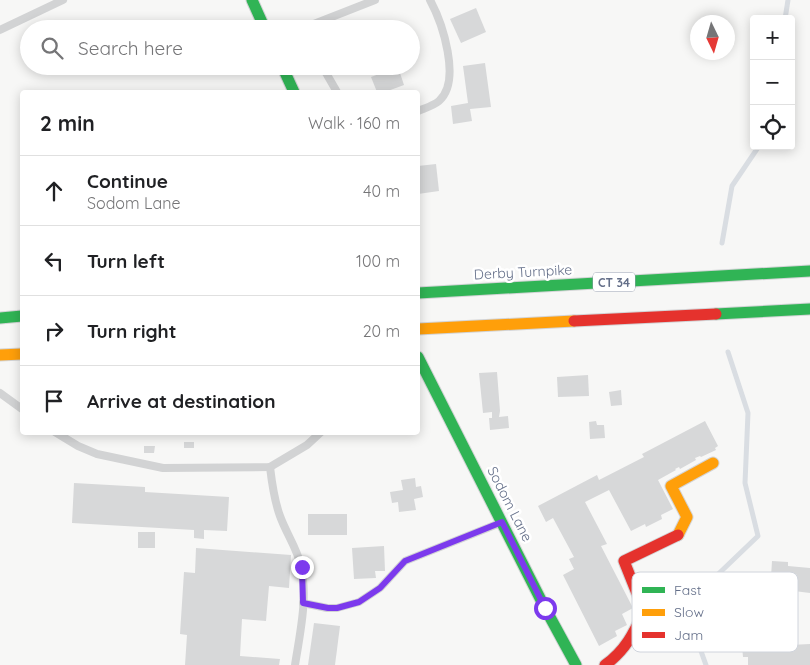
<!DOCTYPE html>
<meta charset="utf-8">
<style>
:root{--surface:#fff;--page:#f2f2f2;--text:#202124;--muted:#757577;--line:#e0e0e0}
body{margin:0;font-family:Quicksand,sans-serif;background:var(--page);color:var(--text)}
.controls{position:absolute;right:15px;top:15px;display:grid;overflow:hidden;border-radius:5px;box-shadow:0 2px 12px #0003}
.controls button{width:45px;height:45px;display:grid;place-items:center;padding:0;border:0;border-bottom:1px solid var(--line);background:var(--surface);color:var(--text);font:25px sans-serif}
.compass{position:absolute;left:690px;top:15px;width:45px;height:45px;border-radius:50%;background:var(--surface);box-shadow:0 2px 12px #0003;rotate:175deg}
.stop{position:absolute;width:15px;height:15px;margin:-11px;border:4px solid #7c3aed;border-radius:50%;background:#fff}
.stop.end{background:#7c3aed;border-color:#fff;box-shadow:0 1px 5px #0008}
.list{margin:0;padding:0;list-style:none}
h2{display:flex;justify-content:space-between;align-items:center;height:65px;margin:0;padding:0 20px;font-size:21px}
h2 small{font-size:16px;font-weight:400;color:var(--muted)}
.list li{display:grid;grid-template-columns:32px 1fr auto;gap:15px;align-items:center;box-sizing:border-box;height:70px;padding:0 20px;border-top:1px solid var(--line)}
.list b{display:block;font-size:19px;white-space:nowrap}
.list p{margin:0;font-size:16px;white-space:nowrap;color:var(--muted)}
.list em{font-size:16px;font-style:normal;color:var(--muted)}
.icon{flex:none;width:28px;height:28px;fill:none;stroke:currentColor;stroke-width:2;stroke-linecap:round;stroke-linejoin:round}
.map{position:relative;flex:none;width:810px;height:665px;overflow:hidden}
.search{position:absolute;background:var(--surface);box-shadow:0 2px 12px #0003;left:20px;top:20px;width:400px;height:55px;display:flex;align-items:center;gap:12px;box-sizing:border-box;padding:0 18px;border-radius:28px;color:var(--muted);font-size:19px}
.panel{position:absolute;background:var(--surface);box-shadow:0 2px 12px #0003;left:20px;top:90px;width:400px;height:345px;border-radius:5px}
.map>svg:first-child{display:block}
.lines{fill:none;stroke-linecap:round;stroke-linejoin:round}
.stream{stroke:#d9dde2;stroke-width:5}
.building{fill:#d7d8d9}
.fast-casing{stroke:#d3d4d6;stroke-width:13}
.slow-casing{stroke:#d3d4d6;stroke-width:13}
.jam-casing{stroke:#d3d4d6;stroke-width:13}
.lane{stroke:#d2d3d4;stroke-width:8}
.fast{stroke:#30b455;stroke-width:11}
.slow{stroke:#ff9f0a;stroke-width:11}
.jam{stroke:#e5322d;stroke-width:11}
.route{stroke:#7c3aed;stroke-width:6}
.labels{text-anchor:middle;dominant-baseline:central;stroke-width:5;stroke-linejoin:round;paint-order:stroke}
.shield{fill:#fff;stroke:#929aac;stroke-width:1}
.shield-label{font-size:12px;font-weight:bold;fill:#646f89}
.street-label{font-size:14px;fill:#646f89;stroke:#fff}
.key{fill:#fff;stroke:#d0d4dc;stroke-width:1}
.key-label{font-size:14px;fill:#646f89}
</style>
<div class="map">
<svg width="810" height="665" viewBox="0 0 810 665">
<rect width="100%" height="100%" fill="#f7f7f6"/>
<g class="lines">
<g class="stream">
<polyline points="785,19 788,0"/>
<polyline points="722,243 732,186 759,146"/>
<polyline points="706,665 697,640 688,603 758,536 745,483 748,413 728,352"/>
</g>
</g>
<g class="building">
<polygon points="476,8 486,32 461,43 450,19"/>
<polygon points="485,63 491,107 470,109 472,121 453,124 451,106 468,103 463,66"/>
<polygon points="398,67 404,85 385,92 377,92 371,77"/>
<polygon points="436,164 439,191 418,194 418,166"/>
<polygon points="497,372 500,411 499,417 508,416 509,428 490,430 489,418 492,418 492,412 483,413 479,373"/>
<polygon points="588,375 589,396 558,397 557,377"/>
<polygon points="621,390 622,405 611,406 609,392"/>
<polygon points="596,421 597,425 604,425 605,438 590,439 589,422"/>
<polygon points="705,421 718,446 715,448 716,450 701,457 700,456 695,458 696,460 680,469 679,467 675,469 676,470 658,480 673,509 661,515 662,519 646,527 645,524 631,531 609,490 585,502 607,544 601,546 633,608 622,614 627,625 615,631 617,636 599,646 563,575 574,569 569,559 574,557 553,518 546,522 538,506 597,475 599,480 644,457 642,454"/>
<rect x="184" y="442" width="10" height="6"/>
<polygon points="144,446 155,446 154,453 144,453"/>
<polygon points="415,478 416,487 421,486 423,497 414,499 416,510 399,512 398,502 392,503 390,492 403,490 401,480"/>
<polygon points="74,483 145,487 145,492 229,497 227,531 204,530 204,539 194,538 194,530 72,523"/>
<rect x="308" y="514" width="39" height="21"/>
<rect x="138" y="532" width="17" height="16"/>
<polygon points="384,546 385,571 375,571 376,578 354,579 352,548"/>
<polygon points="196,548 291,555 289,588 269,586 266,621 242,619 240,656 280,659 279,665 185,665 187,635 180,634 184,572 195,573"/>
<polygon points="772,561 788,562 788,566 810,568 810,593 786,590 786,587 770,585 771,580 768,577 771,577"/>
<polygon points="757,610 759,639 756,639 756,642 789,640 790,645 810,644 810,665 748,665 748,657 743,657 742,646 746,645 746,643 732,644 730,612"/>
<polygon points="314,623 340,626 335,665 308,665"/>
</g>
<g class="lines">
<defs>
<g id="fast">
<polyline points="252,0 265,29"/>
<polyline points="282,66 294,92"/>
<polyline points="418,293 810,271"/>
<polyline points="716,314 810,309"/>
<polyline points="0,318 22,316"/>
<polyline points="418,357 545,608 576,665"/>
</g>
<g id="slow">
<polyline points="418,329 574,321"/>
<polyline points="0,355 22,354"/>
<polyline points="678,535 687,517 671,486 713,463"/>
</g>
<g id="jam">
<polyline points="574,321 716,314"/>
<path d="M605,665C625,651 634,633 644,611L624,561L678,535"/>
</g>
</defs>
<use href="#fast" class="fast-casing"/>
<use href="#slow" class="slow-casing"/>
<use href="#jam" class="jam-casing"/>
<g class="lane">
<polyline points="301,29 375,0"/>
<polyline points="0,30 63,0"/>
<polyline points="322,66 337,92"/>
<path d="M418,111C425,108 433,106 439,101C462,81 442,22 430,0"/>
<polyline points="0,393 22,409"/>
<polyline points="55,432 78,446 97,454 163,468 270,467 307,445 321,432"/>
<path d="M270,467C272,484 274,500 280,516C286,533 297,548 301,566C308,598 300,633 295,665"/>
<polyline points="303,603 327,608 337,608 359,602 380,588 405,561 500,523"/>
</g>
<use href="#fast" class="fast"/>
<use href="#slow" class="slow"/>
<use href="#jam" class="jam"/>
</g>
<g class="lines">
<polyline class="route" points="302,567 303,603 328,608 337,608 359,602 380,588 405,561 502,522 545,608"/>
</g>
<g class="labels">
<rect class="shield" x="593" y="272.5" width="42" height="19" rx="4"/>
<g class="shield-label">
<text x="614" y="282">CT 34</text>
</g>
<g class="street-label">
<text transform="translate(523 272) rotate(-3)">Derby Turnpike</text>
<text transform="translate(510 504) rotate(63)">Sodom Lane</text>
</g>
</g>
<rect x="632" y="572" width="166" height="80" rx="8" class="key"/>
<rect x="642" y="587" width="23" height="6" fill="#30b455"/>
<rect x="642" y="609" width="23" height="7" fill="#ff9f0a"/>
<rect x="642" y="632" width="23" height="6" fill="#e5322d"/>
<g class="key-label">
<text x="674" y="595">Fast</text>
<text x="674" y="617">Slow</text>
<text x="674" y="640">Jam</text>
</g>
</svg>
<div class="controls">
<button>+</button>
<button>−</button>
<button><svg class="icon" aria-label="locate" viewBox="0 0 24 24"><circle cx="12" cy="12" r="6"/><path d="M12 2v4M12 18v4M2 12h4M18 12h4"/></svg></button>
</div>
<svg class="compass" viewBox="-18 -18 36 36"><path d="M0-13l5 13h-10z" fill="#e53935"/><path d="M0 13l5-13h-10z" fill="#757577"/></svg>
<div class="stop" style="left:545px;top:608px"></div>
<div class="stop end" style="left:302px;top:567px"></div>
<div class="search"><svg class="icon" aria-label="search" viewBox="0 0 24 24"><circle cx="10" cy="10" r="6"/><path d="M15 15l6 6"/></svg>Search here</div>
<section class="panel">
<h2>2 min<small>Walk · 160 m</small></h2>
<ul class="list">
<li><svg class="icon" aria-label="ahead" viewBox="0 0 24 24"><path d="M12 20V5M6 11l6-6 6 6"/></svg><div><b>Continue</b><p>Sodom Lane</p></div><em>40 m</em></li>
<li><svg class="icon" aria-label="left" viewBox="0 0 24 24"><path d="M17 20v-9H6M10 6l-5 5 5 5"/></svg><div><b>Turn left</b></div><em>100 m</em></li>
<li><svg class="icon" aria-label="right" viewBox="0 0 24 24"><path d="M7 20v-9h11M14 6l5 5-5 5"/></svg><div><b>Turn right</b></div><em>20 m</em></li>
<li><svg class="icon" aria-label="arrive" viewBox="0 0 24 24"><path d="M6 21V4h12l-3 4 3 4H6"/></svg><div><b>Arrive at destination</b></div></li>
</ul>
</section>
</div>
